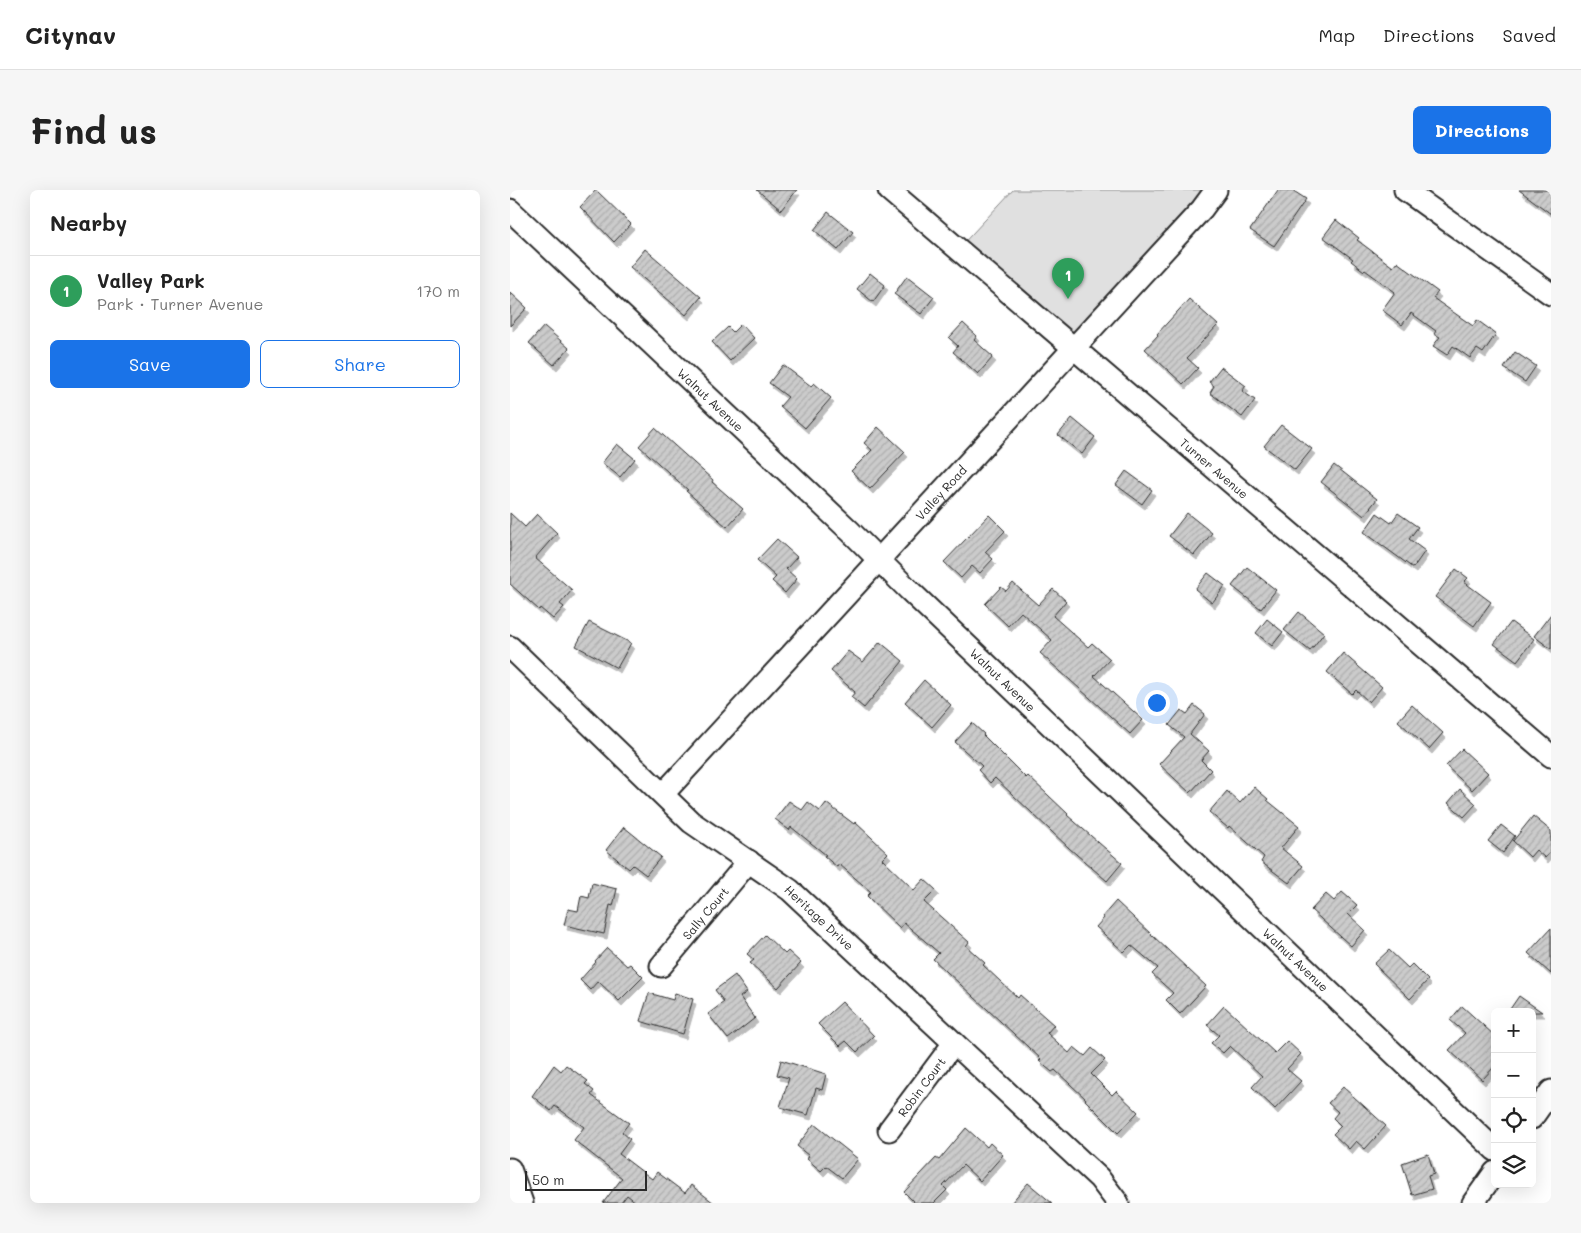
<!DOCTYPE html>
<meta charset="utf-8">
<style>
:root{--surface:#fff;--page:#f6f6f6;--text:#222;--muted:#767676;--line:#e0e0e0;--accent:#1a73e8}
body{margin:0;font-family:Mali,sans-serif;background:var(--page);color:var(--text)}
.controls{position:absolute;right:15px;bottom:15px;display:grid;overflow:hidden;border-radius:8px;box-shadow:0 5px 20px #0002}
.controls button{width:45px;height:45px;display:grid;place-items:center;padding:0;border:0;border-bottom:1px solid var(--line);background:var(--surface);color:var(--text);font:25px sans-serif}
.scale{position:absolute;left:15px;bottom:12px;width:122px;box-sizing:border-box;padding-left:5px;border:2px solid #2b2b2b;border-top:0;font-size:14px;line-height:18px;white-space:nowrap;color:#2b2b2b;-webkit-text-stroke:4px #fff;paint-order:stroke}
.you{position:absolute;left:646px;top:512px;width:18px;height:18px;margin:-12px;border:4px solid #fff;border-radius:50%;background:#1a73e8;box-shadow:0 0 0 8px #1a73e833}
.badge{display:grid;place-items:center;width:32px;height:32px;border-radius:50%;background:var(--accent);color:#fff;font-size:16px;font-weight:700}
.pin{position:absolute;translate:-50% -41px;filter:drop-shadow(0 1px 2px #0008)}
.pin::after{content:'';position:absolute;top:26px;width:18px;height:15px;background:inherit;clip-path:polygon(0 0,100% 0,50% 100%)}
.list{margin:0;padding:0;list-style:none}
h2{display:flex;justify-content:space-between;align-items:center;height:65px;margin:0;padding:0 20px;font-size:21px}
h2 small{font-size:16px;font-weight:400;color:var(--muted)}
.list li{display:grid;grid-template-columns:32px 1fr auto;gap:15px;align-items:center;box-sizing:border-box;height:70px;padding:0 20px;border-top:1px solid var(--line)}
.list b{display:block;font-size:19px;white-space:nowrap}
.list p{margin:0;font-size:16px;white-space:nowrap;color:var(--muted)}
.list em{font-size:16px;font-style:normal;color:var(--muted)}
.actions{display:flex;gap:10px;padding:15px 20px}
.actions a{flex:1;padding:11px 0;border:1px solid var(--accent);border-radius:8px;text-align:center;font-size:18px;color:var(--accent)}
.actions .main{background:var(--accent);color:#fff}
.icon{flex:none;width:28px;height:28px;fill:none;stroke:currentColor;stroke-width:2;stroke-linecap:round;stroke-linejoin:round}
.map{position:relative;flex:none;width:1041px;height:1013px;overflow:hidden;border-radius:8px}
header{display:flex;align-items:center;gap:30px;box-sizing:border-box;height:70px;padding:0 25px;background:var(--surface);border-bottom:1px solid var(--line)}
header strong{font-size:24px}
nav{display:flex;gap:28px;margin-inline-start:auto;font-size:18px}
.intro{display:flex;align-items:center;justify-content:space-between;box-sizing:border-box;height:120px;padding:0 30px}
h1{margin:0;font-size:35px}
.button{padding:12px 22px;border-radius:8px;background:var(--accent);color:#fff;font-size:18px;font-weight:700}
main{display:flex;gap:30px;padding:0 30px}
aside{flex:1;background:var(--surface);border-radius:8px;box-shadow:0 5px 20px #0002}
.map>svg:first-child{display:block}
.park{fill:#e0e0e0;stroke:#868686}
.building{fill:url(#building-hatch);stroke:#2b2b2b;filter:url(#shadow)}
.lines{fill:none;stroke-linecap:round;stroke-linejoin:round}
.minor-casing{stroke:#2b2b2b;stroke-width:25}
.minor{stroke:#fff;stroke-width:21}
.labels{text-anchor:middle;dominant-baseline:central;stroke-width:4;stroke-linejoin:round;paint-order:stroke}
.street-label{font-size:12px;fill:#2b2b2b;stroke:#fff}
</style>
<header>
<strong>Citynav</strong>
<nav><a>Map</a><a>Directions</a><a>Saved</a></nav>
</header>
<div class="intro"><h1>Find us</h1><a class="button">Directions</a></div>
<main>
<aside>
<h2>Nearby<small></small></h2>
<ul class="list">
<li><span class="badge" style="background:#2e9e5b">1</span><div><b>Valley Park</b><p>Park · Turner Avenue</p></div><em>170 m</em></li>
</ul>
<div class="actions"><a class="main">Save</a><a>Share</a></div>
</aside>
<div class="map">
<svg width="1041" height="1013" viewBox="0 0 1041 1013">
<defs>
<pattern id="building-hatch" width="6" height="6" patternUnits="userSpaceOnUse" patternTransform="scale(1.25)"><rect width="6" height="6" fill="#cbcbcb"/><path d="M-1 1l2-2M0 6l6-6M5 7l2-2" fill="none" stroke="#aeaeae"/></pattern>
<filter id="shadow"><feDropShadow dx="3" dy="5" stdDeviation="0" flood-color="#0004"/></filter>
</defs>
<rect width="100%" height="100%" fill="#fff"/>
<filter id="ink" filterUnits="userSpaceOnUse"><feTurbulence type="fractalNoise" baseFrequency=".02" numOctaves="2"/><feDisplacementMap in="SourceGraphic" scale="10" xChannelSelector="R" yChannelSelector="G"/><feConvolveMatrix kernelMatrix="1 2 1 2 8 2 1 2 1" color-interpolation-filters="sRGB"/></filter>
<g filter="url(#ink)">
<polygon class="park" points="503,0 706,0 564,158 448,59"/>
<g class="building">
<polygon points="86,0 121,34 104,52 70,17"/>
<polygon points="247,0 287,0 271,20"/>
<polygon points="768,0 782,0 796,9 764,56 740,40"/>
<polygon points="1009,0 1041,0 1041,24"/>
<polygon points="318,22 343,42 328,60 304,40"/>
<polygon points="826,30 849,48 847,50 883,77 887,72 928,102 923,108 963,136 967,130 986,144 973,163 967,159 960,168 943,156 937,165 923,156 930,147 924,144 926,141 901,123 892,135 872,120 885,102 855,80 854,81 841,71 843,69 813,47"/>
<polygon points="135,59 191,107 176,125 120,77"/>
<polygon points="360,83 375,95 363,112 347,99"/>
<polygon points="397,86 424,107 411,124 384,104"/>
<polygon points="0,102 17,118 0,136"/>
<polygon points="679,109 708,135 677,168 688,178 673,194 635,159 648,145 647,144"/>
<polygon points="453,133 467,146 464,150 483,167 468,184 443,162 448,156 439,148"/>
<polygon points="231,134 244,148 220,171 202,152 218,137 223,142"/>
<polygon points="34,136 59,158 44,175 19,153"/>
<polygon points="1005,162 1026,176 1015,192 994,178"/>
<polygon points="273,175 301,196 304,193 321,208 295,238 270,216 278,207 259,193"/>
<polygon points="711,177 736,196 732,201 745,210 732,227 700,203 704,196 699,192"/>
<polygon points="562,228 585,247 572,264 548,245"/>
<polygon points="771,235 802,259 785,280 754,256"/>
<polygon points="368,237 395,262 360,299 341,281 362,260 354,253"/>
<polygon points="145,238 203,290 202,292 233,319 217,337 176,301 178,300 129,256"/>
<polygon points="107,254 125,269 110,287 92,273"/>
<polygon points="824,275 867,309 854,326 811,292"/>
<polygon points="616,281 642,300 632,314 606,295"/>
<polygon points="0,323 15,337 27,324 47,343 25,368 62,400 50,414 54,417 43,429 30,418 29,420 0,394"/>
<polygon points="677,323 702,343 684,365 659,346"/>
<polygon points="867,323 881,333 888,323 908,337 899,349 915,361 903,378 854,342"/>
<polygon points="479,325 495,341 475,362 483,369 470,383 462,376 451,388 434,372"/>
<polygon points="267,349 287,367 276,379 287,389 275,403 262,391 266,387 247,370"/>
<polygon points="737,377 766,400 751,419 722,396"/>
<polygon points="946,379 958,388 954,392 981,412 964,436 925,407"/>
<polygon points="698,383 715,396 702,413 685,399"/>
<polygon points="503,393 528,415 543,399 556,411 543,426 578,457 582,453 600,469 584,486 633,530 620,544 530,463 542,450 511,422 498,436 475,414 491,397 496,401"/>
<polygon points="789,422 814,443 800,461 774,440"/>
<polygon points="1041,424 1041,459 1024,446"/>
<polygon points="757,429 773,442 762,456 746,443"/>
<polygon points="79,432 121,453 107,478 66,456"/>
<polygon points="1001,432 1024,449 1007,471 984,454"/>
<polygon points="370,452 393,471 354,518 341,507 345,502 321,481 338,461 353,472"/>
<polygon points="833,463 872,497 859,512 846,500 842,504 817,482"/>
<polygon points="414,490 441,515 422,537 395,512"/>
<polygon points="684,515 695,524 680,544 699,561 691,570 701,580 680,603 649,574 674,547 659,535 671,520 677,524"/>
<polygon points="902,515 933,543 919,559 888,531"/>
<polygon points="462,533 474,544 473,545 516,588 518,586 558,624 557,625 612,673 597,691 559,658 485,588 480,593 468,580 472,576 445,552"/>
<polygon points="952,559 978,583 962,600 936,576"/>
<polygon points="744,597 758,609 757,610 789,636 771,658 793,676 779,693 751,672 754,667 719,636 718,638 699,622 717,601 730,613"/>
<polygon points="950,599 966,614 954,627 938,613"/>
<polygon points="279,611 292,620 298,612 310,621 316,613 344,634 345,632 378,663 372,669 404,700 414,689 426,700 414,712 459,752 456,756 475,773 473,775 508,808 510,805 544,835 537,843 559,863 564,857 575,866 582,858 595,870 581,884 602,905 606,901 628,922 608,943 575,910 576,909 545,880 542,882 529,871 531,869 423,769 429,763 394,733 390,738 357,706 361,702 329,674 327,677 314,666 316,665 281,637 279,640 265,629"/>
<polygon points="1023,626 1041,641 1041,661 1035,668 1026,660 1020,667 1003,651"/>
<polygon points="991,635 1005,646 993,663 978,651"/>
<polygon points="114,637 151,667 136,685 123,675 119,679 96,660"/>
<polygon points="82,693 107,699 103,716 100,715 94,744 54,735 58,719 68,721 71,706 79,708"/>
<polygon points="832,702 847,715 838,724 855,740 841,756 801,720 816,704 824,711"/>
<polygon points="606,711 696,796 670,824 656,810 663,803 642,784 648,778 621,755 614,762 586,737 594,728 592,727"/>
<polygon points="1041,738 1041,784 1018,763"/>
<polygon points="255,745 275,764 278,761 291,773 268,798 240,773 244,770 237,764"/>
<polygon points="97,758 117,776 120,774 133,787 109,811 88,791 80,800 70,790 86,772 85,771"/>
<polygon points="879,760 898,778 902,774 918,790 900,809 864,774"/>
<polygon points="225,785 237,802 230,807 245,828 218,849 198,824 214,812 205,800"/>
<polygon points="139,803 163,810 165,803 183,809 173,844 130,831"/>
<polygon points="1009,806 1032,822 998,822"/>
<polygon points="332,812 364,846 347,862 336,851 330,856 308,834"/>
<polygon points="714,816 765,863 777,851 791,864 777,879 791,891 765,919 742,897 752,886 720,856 713,863 701,853 709,845 697,835"/>
<polygon points="952,816 985,846 985,876 972,890 939,860 955,843 940,830"/>
<polygon points="271,870 316,884 312,900 306,898 298,925 270,917 279,888 267,885"/>
<polygon points="44,875 51,881 56,875 78,891 75,894 84,901 81,905 119,933 112,942 120,949 109,964 142,989 147,982 175,1003 181,995 204,1013 127,1013 117,1005 111,1013 93,1013 112,988 64,950 74,937 45,916 41,921 22,906"/>
<polygon points="833,897 876,936 855,959 846,951 839,959 823,944 831,936 823,928 828,922 818,913"/>
<polygon points="304,934 348,969 332,988 316,976 311,981 297,969 299,966 287,956"/>
<polygon points="456,938 477,957 480,953 493,965 470,991 453,975 433,996 437,1000 424,1013 405,1013 394,1002 426,968 429,970"/>
<polygon points="918,964 924,984 918,986 922,999 902,1005 892,973"/>
<polygon points="518,993 542,1013 501,1013"/>
</g>
<g class="lines">
<defs>
<g id="minor">
<path id="s1" d="M379,0L1041,566"/>
<polyline points="895,0 1041,104"/>
<path id="s2" d="M0,20L340,341L399,400L985,960"/>
<path id="s3" d="M0,457L181,632L280,700L589,988L608,1013"/>
<path id="s4" d="M153,604L692,19L706,0"/>
<path id="s5" d="M151,776L239,671"/>
<polyline points="1022,928 1041,901"/>
<path id="s6" d="M379,940L444,853"/>
<polyline points="0,979 12,1013"/>
<polyline points="963,1013 985,982"/>
</g>
</defs>
<use href="#minor" class="minor-casing"/>
<use href="#minor" class="minor"/>
</g>
</g>
<g class="labels">
<g class="street-label">
<text stroke="none"><textPath href="#s2" startOffset="276">Walnut Avenue</textPath></text>
<text stroke="none"><textPath href="#s1" startOffset="428">Turner Avenue</textPath></text>
<text stroke="none"><textPath href="#s4" startOffset="410">Valley Road</textPath></text>
<text stroke="none"><textPath href="#s2" startOffset="681">Walnut Avenue</textPath></text>
<text stroke="none"><textPath href="#s5" startOffset="69">Sally Court</textPath></text>
<text stroke="none"><textPath href="#s3" startOffset="412">Heritage Drive</textPath></text>
<text stroke="none"><textPath href="#s2" startOffset="1086">Walnut Avenue</textPath></text>
<text stroke="none"><textPath href="#s6" startOffset="54">Robin Court</textPath></text>
</g>
</g>
</svg>
<div class="controls">
<button>+</button>
<button>−</button>
<button><svg class="icon" aria-label="locate" viewBox="0 0 24 24"><circle cx="12" cy="12" r="6"/><path d="M12 2v4M12 18v4M2 12h4M18 12h4"/></svg></button>
<button><svg class="icon" aria-label="layers" viewBox="0 0 24 24"><path d="M12 4l9 5-9 5-9-5zM3 14l9 5 9-5"/></svg></button>
</div>
<div class="scale">50 m</div>
<div class="you"></div>
<div class="pin badge" style="left:558px;top:109px;background:#2e9e5b">1</div>
</div>
</main>
